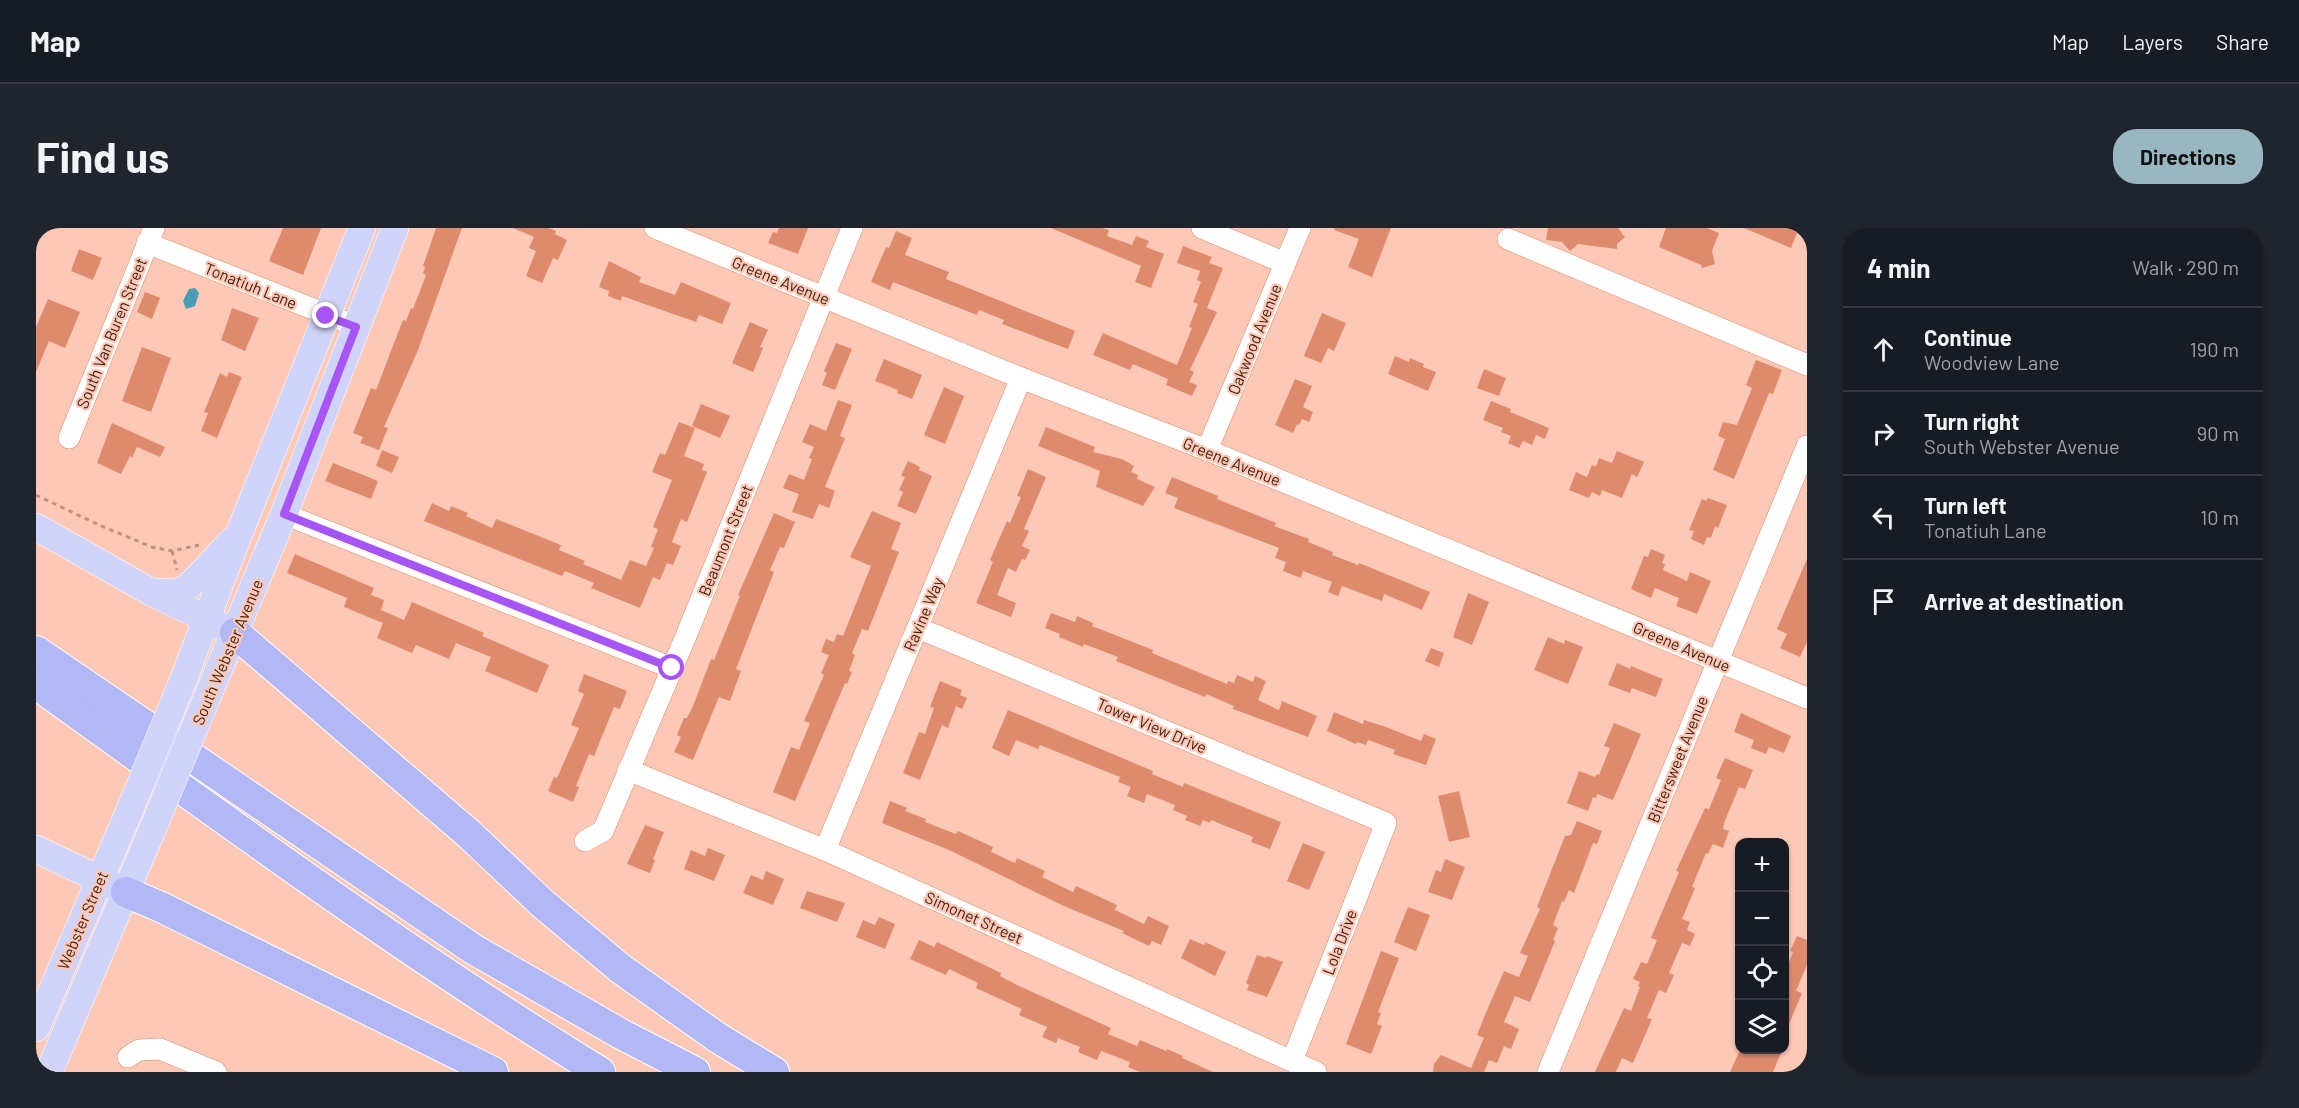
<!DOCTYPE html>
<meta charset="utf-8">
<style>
:root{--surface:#171b24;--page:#20242c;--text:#f1f3f6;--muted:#9ea1a6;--line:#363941;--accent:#98b7c1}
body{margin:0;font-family:Barlow,sans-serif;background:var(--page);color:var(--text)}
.controls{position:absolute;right:18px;bottom:18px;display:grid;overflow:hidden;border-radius:12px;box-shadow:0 2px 4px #0004}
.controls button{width:54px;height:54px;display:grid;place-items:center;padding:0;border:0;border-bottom:2px solid var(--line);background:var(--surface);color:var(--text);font:30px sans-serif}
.stop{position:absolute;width:18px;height:18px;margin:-14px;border:4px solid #a855f7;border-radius:50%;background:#fff}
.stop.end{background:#a855f7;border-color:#fff;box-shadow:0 2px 6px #0008}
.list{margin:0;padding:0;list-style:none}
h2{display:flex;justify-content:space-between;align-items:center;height:78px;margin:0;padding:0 24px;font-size:26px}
h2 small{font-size:20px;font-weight:400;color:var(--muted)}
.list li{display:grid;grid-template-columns:39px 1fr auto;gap:18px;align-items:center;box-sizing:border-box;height:84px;padding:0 24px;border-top:2px solid var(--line)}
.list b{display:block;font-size:22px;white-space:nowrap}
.list p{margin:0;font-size:20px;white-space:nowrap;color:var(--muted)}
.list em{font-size:20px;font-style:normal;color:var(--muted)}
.icon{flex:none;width:33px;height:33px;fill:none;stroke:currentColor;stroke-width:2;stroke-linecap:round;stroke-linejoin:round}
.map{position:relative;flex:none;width:1771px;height:844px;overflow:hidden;border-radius:24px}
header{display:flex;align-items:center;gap:36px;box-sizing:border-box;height:84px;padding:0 30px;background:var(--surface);border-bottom:2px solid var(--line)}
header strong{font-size:28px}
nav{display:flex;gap:33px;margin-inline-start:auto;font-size:21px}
.intro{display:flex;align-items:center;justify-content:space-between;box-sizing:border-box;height:144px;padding:0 36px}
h1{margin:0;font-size:42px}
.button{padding:15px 27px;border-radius:24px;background:var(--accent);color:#111;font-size:21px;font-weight:700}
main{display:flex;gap:36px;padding:0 36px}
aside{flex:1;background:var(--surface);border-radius:24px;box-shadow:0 2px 4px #0004}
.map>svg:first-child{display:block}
.water{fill:#4a9db6}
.building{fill:#de8b6d}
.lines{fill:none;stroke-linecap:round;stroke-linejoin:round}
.minor-casing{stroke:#dc8a6c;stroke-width:22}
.major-casing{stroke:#fff;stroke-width:28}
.highway-casing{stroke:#fff;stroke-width:32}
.path{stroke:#bf9181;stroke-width:3;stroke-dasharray:4.5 4.5;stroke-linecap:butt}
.minor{stroke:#fff;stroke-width:21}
.major{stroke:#d1d4f9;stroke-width:27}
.highway{stroke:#b2b7f5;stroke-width:30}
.major-bridge-casing{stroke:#fff;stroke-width:28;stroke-linecap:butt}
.major-bridge{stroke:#d1d4f9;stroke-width:27}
.route{stroke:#a855f7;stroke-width:8}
.labels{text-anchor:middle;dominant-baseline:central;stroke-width:4.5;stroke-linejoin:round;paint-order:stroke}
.street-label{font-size:16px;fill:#3f1e12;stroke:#fdc8b6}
</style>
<header>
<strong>Map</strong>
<nav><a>Map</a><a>Layers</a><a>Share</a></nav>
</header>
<div class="intro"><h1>Find us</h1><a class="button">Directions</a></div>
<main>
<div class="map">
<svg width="1771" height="844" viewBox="0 0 1771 844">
<rect width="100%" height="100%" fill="#fdc8b6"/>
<polygon class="water" points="159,60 163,65 159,78 150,81 147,73 153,61"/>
<g class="building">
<polygon points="247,0 285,0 267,47 233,33"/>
<polygon points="400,0 426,0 382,122 348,199 352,200 343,222 324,215 327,209 317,205 335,160 340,162 367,92 370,93 375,80 377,81 390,47 387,45 389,39 387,38"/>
<polygon points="477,0 513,0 520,3 519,6 531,12 522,32 517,30 506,55 490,48 500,23 493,20 498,9"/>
<polygon points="743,0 772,0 762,26 732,15 737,4 741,5"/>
<polygon points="1015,0 1066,0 1073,2 1071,8 1096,17 1100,8 1113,13 1110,19 1128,26 1115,60 1099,54 1105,38"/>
<polygon points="1299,0 1355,0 1336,49 1312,39 1323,11 1298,2"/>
<polygon points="1512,0 1582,0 1589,9 1581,16 1581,21 1542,16 1534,23 1526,14 1510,12"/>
<polygon points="1630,0 1671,0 1683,5 1676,23 1679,36 1666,40 1665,37 1623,19"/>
<polygon points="1708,0 1763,0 1755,20"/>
<polygon points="860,3 876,10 869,27 913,44 910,51 1039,103 1032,121 966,96 968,92 943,82 941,87 857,54 854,62 835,54 850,19 853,20"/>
<polygon points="1147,18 1176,29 1173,35 1187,40 1171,80 1181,84 1154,142 1158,144 1153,154 1161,157 1156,168 1130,157 1132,151 1097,136 1094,142 1057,127 1067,105 1141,137 1156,100 1153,99 1162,76 1157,74 1165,54 1161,52 1164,43 1141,35"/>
<polygon points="43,21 66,30 57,52 35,43"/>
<polygon points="573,33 605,49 603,54 639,67 645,54 695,75 686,96 663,87 660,94 586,68 585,73 572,68 573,63 563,59"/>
<polygon points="109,64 124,70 116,91 101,84"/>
<polygon points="12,71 44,84 29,120 13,113 0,144 0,99"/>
<polygon points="196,80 223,90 209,123 185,112"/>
<polygon points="1286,85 1310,95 1298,123 1292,120 1285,135 1268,128"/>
<polygon points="714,94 732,102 724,119 727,120 717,144 696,135"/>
<polygon points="800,115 816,121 799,162 786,157 791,145 788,143"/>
<polygon points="106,119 135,130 115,184 86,173"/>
<polygon points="1359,128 1373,134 1374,130 1388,136 1387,139 1400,144 1392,163 1352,146"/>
<polygon points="848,131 886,147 876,171 861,165 862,162 839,153"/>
<polygon points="1720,132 1746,142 1737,166 1733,165 1698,251 1677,242 1689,211 1682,208 1687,194 1701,197 1716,160 1710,157"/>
<polygon points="1448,141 1470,150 1463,168 1441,160"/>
<polygon points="193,144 206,149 181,210 165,203 172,185 168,184 184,145 191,149"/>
<polygon points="1259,151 1276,158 1267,179 1277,184 1273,194 1266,191 1263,197 1261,196 1257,205 1239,197"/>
<polygon points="908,159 928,168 909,216 888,207"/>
<polygon points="802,172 816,177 804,208 809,210 789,259 799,263 793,280 783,276 777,291 756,284 763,266 747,260 753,246 768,252 776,231 773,230 778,219 766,214 774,196 790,203"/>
<polygon points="1455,173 1475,181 1474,184 1513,200 1509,211 1500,207 1496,217 1487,213 1483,220 1472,215 1475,208 1465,204 1467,200 1447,192"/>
<polygon points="665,176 694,188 684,210 656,198"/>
<polygon points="643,194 659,200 648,228 668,236 666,242 671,244 651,294 645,291 636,314 645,318 637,337 631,335 624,352 617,349 604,380 555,360 558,355 529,343 526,348 388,293 396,275 413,283 415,278 432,285 430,288 456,300 460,291 525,317 523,322 549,333 547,336 585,352 594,332 610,338 618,320 615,319 622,301 617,299 636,252 616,244 624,225 629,227"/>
<polygon points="76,195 129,219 124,229 101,219 96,230 94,228 85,246 61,235"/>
<polygon points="1010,199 1059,219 1057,224 1086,231 1098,238 1095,244 1102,247 1101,251 1119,259 1107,278 1060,259 1064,243 1002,218"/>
<polygon points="346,222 363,229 356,245 340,238"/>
<polygon points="1581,223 1608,234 1601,249 1596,246 1586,270 1566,262 1564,268 1556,264 1553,270 1533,262 1540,244 1551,249 1556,237 1560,239 1563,230 1576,235"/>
<polygon points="872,233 884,239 883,242 896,248 880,286 861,278 867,264 863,262 869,249 865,248"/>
<polygon points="297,235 342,253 335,271 289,253"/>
<polygon points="992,241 1010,249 988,301 993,303 986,318 994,322 989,332 986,331 980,344 972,340 961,367 980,375 975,389 940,375 957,334 954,332 971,293 974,295 985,269 981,268"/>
<polygon points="1136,249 1182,268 1181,271 1240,295 1238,298 1273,311 1272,314 1297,324 1296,327 1322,337 1323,335 1394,364 1386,382 1348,366 1346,373 1306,358 1302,368 1292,364 1296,354 1267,343 1265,350 1247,343 1250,334 1239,330 1243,320 1138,280 1142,270 1129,265"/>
<polygon points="1672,270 1691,277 1682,300 1679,298 1675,310 1671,309 1668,317 1655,311 1658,303 1653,302 1666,271 1670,273"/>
<polygon points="836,283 865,295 855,321 863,324 832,403 826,401 816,425 819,427 813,443 816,444 811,456 809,455 759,573 737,564 755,519 763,522 774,495 768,493 788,447 785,445 793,427 785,424 790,411 798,414 801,406 807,408 835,338 814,329"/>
<polygon points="738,285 759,294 748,320 744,319 734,342 738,344 700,441 705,443 694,473 683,469 657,532 638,524 645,509 641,507 648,490 651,490 657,478 675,431 678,432 704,368 702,367"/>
<polygon points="1615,321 1629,327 1626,335 1629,336 1627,342 1651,353 1654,344 1675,353 1661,386 1640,378 1643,370 1619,360 1615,370 1595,361 1608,328 1612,329"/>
<polygon points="259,326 338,360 335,367 348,372 345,382 368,392 376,374 448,405 446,408 513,437 501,465 449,443 455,429 420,415 413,431 380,417 376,425 341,410 347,395 308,379 311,370 251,345"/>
<polygon points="1771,331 1771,414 1764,429 1744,420 1751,406 1741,401"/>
<polygon points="1432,365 1453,374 1436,417 1417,409"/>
<polygon points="1015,385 1039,394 1041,388 1057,395 1056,398 1117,422 1116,425 1191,456 1192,453 1198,455 1201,447 1217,454 1219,448 1230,453 1222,472 1243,482 1246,473 1281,488 1272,509 1197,481 1198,478 1170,466 1169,469 1080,433 1082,429 1048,416 1047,419 1023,409 1024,406 1009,400"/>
<polygon points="1512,409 1528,416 1529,412 1547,419 1532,456 1498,442"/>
<polygon points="1395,420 1408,425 1403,439 1389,433"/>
<polygon points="1581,435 1594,441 1595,438 1627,451 1620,469 1596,460 1594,465 1572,457"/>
<polygon points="548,446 591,463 584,481 578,479 558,528 553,526 540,558 543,559 537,574 512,563 518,549 521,550 543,500 535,497 548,466 542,463"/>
<polygon points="904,453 926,462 924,467 931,470 926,481 920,478 912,500 906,497 884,552 867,545 883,504 889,506 898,480 894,479"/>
<polygon points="972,482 1117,543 1116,546 1147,559 1148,555 1245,594 1234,621 1215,614 1217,609 1175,592 1174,595 1167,592 1164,598 1149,592 1151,588 1137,582 1139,577 1111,566 1108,575 1091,568 1095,559 1082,554 1084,549 1004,517 1002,521 980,512 973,528 956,520"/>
<polygon points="1298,484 1327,496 1328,492 1350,499 1385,513 1388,506 1400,511 1390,537 1357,526 1359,522 1332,512 1330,517 1321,514 1320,516 1291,503"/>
<polygon points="1705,485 1755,508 1748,525 1733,519 1730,526 1715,520 1718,512 1698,504"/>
<polygon points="1578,495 1605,506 1577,572 1561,566 1560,570 1557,569 1552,583 1531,575 1543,543 1559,549 1561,546 1563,547 1574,520 1568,518"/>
<polygon points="1689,530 1717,542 1709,561 1703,559 1688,595 1687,601 1693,603 1687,620 1677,616 1672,626 1670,625 1656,659 1659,660 1646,691 1654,694 1651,702 1659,706 1654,718 1646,715 1633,745 1638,747 1630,765 1623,762 1611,790 1616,791 1597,835 1586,830 1580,844 1559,844 1588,780 1595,783 1604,759 1602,758 1604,754 1597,751 1605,734 1611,736 1621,712 1615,710 1643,644 1640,643 1669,580 1673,581 1685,552 1680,550"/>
<polygon points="1423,563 1434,609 1413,614 1402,568"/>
<polygon points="854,573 871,580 869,583 890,591 889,594 920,606 922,603 957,619 955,624 979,635 981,630 1009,643 1006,649 1037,664 1040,658 1081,677 1079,682 1108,696 1112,688 1133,698 1125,717 1116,713 1113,718 1086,705 1088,703 1030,679 913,622 846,595"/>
<polygon points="1541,593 1566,603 1561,616 1557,615 1538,665 1533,662 1528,674 1526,673 1517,697 1522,700 1517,712 1519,713 1494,774 1479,768 1468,794 1483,801 1475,821 1468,818 1461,835 1453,832 1448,844 1397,844 1398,836 1405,827 1435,840 1448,810 1441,807 1449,787 1468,743 1483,749 1492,728 1484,725 1504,681 1501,679 1529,608 1535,607"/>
<polygon points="609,597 628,604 617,631 619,632 614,645 591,636"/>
<polygon points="1267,615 1289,624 1273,662 1251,653"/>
<polygon points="672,620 689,627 678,653 648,641 655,622 669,628"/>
<polygon points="1409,631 1429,639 1416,672 1392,664 1400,642 1405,644"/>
<polygon points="730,643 748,651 737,677 707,665 715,647 727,652"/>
<polygon points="771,663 809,675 801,694 764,680"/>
<polygon points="1372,679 1394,687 1380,723 1358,714"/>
<polygon points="843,689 859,696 849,721 820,709 827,692 839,697"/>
<polygon points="1761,708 1771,712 1771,737 1760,763 1766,765 1749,806 1749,745 1757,724 1754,723"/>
<polygon points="1154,711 1168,717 1169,714 1190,724 1179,748 1145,730"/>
<polygon points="883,712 898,719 901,714 965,745 964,748 981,757 1075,800 1072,806 1101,818 1104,812 1130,823 1131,821 1147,828 1146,830 1177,844 1104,844 1092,839 1094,834 1065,823 1061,832 1042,824 1044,819 1022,810 1020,815 1006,809 1011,799 983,787 986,781 940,760 942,755 913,741 910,747 874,731"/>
<polygon points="1345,723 1363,730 1342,784 1345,785 1341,796 1346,798 1335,826 1310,816"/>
<polygon points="1221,727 1230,730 1231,728 1247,734 1231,769 1211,762 1213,757 1210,755"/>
<polygon points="1704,822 1746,822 1737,844 1694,844"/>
</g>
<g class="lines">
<defs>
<g id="minor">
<polyline points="619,0 985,150 1171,222 1771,470"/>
<polyline points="1166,0 1249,35"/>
<polyline points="1472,11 1771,137"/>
<polyline points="111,15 320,98"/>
<polyline points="33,210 118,0"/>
<polyline points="1171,222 1264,0"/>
<polyline points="248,286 636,440"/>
<polyline points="882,400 1350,595 1256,833"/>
<polyline points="592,542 789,622 1280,844"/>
<polyline points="549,613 567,603 650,408 816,0"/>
<polyline points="789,622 985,150"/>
<polyline points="92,829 103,822 124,821 180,844"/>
<polyline points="1512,844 1771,218"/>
</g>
<g id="major">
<polyline points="0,299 115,364 187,399"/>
<path d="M115,364C124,364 134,366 144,363C156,360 184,324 196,313"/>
<polyline points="146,455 203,306 326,0"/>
<polyline points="170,472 248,286 359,0"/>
<polyline points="0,621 80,659"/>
<polyline points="0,800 93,584"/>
<polyline points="13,844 117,600"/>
</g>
<g id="highway">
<polyline points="199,405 433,606 507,676 585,741 682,810 738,844"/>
<polyline points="0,423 437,721 585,806 659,844"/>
<path d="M0,456C186,589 369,725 564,844"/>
<polyline points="90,664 127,680 457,844"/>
</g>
</defs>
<use href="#minor" class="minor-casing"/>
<use href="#major" class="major-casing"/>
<use href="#highway" class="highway-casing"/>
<g class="path">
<polyline points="0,267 63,297 116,319 136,323 163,317"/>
<polyline points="136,323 141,342"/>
</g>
<use href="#minor" class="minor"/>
<use href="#major" class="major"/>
<use href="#highway" class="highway"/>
<defs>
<g id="major-bridge">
<polyline points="93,584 146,455"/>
<polyline points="117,600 170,472"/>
</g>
</defs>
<use href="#major-bridge" class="major-bridge-casing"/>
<use href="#major-bridge" class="major-bridge"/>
</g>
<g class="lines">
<polyline class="route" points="290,88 320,99 248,286 636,440"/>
</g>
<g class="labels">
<g class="street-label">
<text transform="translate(745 52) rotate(22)">Greene Avenue</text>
<text transform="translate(215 57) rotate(22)">Tonatiuh Lane</text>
<text transform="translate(75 105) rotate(-68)">South Van Buren Street</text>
<text transform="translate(1218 111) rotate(-68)">Oakwood Avenue</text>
<text transform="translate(1196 233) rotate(22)">Greene Avenue</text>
<text transform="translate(689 312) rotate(-68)">Beaumont Street</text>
<text transform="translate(887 386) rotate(-67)">Ravine Way</text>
<text transform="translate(1646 418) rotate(23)">Greene Avenue</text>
<text transform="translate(191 424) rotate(-67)">South Webster Avenue</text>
<text transform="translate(1116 497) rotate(23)">Tower View Drive</text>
<text transform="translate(1641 531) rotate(-68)">Bittersweet Avenue</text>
<text transform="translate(938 689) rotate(24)">Simonet Street</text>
<text transform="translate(46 692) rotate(-67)">Webster Street</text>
<text transform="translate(1303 714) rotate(-69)">Lola Drive</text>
</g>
</g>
</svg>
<div class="controls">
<button>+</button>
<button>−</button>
<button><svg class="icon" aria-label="locate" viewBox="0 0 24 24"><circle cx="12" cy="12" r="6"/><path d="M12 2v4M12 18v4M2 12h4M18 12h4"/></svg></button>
<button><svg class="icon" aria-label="layers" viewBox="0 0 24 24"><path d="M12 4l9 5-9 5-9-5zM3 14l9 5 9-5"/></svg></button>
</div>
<div class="stop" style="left:636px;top:440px"></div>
<div class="stop end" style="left:290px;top:88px"></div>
</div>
<aside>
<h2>4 min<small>Walk · 290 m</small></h2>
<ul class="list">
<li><svg class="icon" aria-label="ahead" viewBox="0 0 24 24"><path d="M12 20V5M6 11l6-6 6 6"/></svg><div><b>Continue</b><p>Woodview Lane</p></div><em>190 m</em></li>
<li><svg class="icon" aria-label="right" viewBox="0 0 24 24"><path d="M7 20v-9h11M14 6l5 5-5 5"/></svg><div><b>Turn right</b><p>South Webster Avenue</p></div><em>90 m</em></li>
<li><svg class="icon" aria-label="left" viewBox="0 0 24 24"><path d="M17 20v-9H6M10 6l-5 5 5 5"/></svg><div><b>Turn left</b><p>Tonatiuh Lane</p></div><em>10 m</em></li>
<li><svg class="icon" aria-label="arrive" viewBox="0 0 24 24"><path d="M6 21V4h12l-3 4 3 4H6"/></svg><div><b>Arrive at destination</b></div></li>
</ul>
</aside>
</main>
